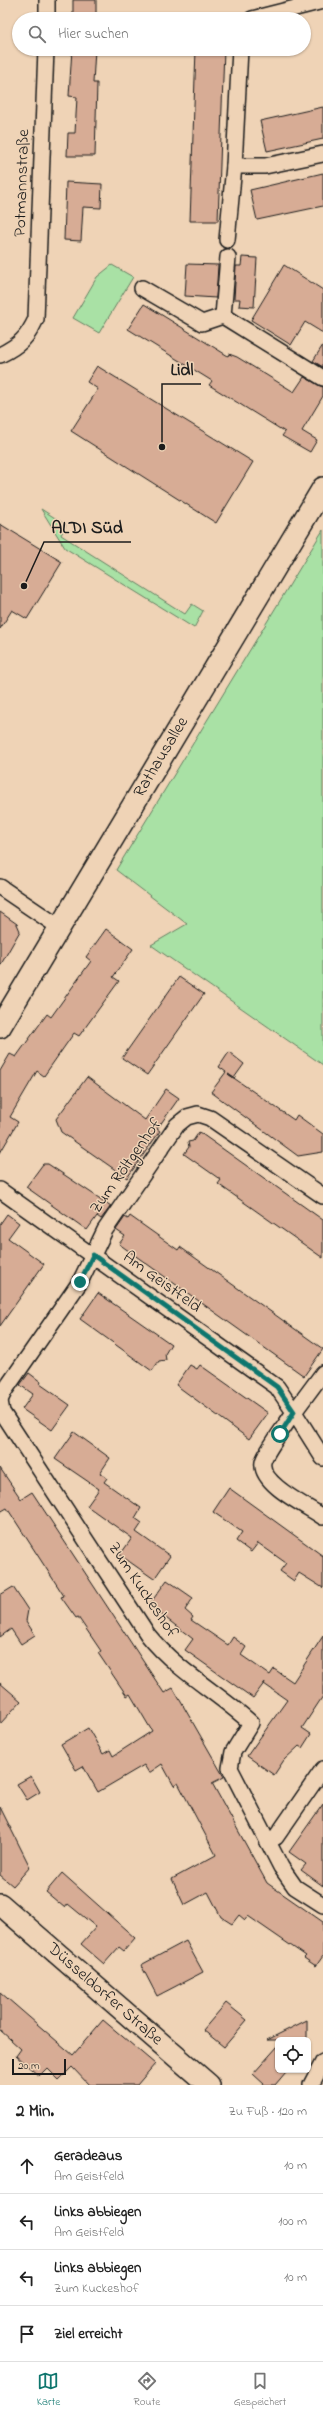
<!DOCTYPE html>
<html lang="de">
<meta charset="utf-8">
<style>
:root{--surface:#fff;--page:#f2f2f2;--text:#222;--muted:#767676;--line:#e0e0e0;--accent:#0f766e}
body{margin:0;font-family:"Indie Flower",sans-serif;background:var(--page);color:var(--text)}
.controls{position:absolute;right:12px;bottom:12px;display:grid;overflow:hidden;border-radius:6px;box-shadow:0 1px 3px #0004}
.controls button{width:36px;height:36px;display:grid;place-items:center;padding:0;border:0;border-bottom:1px solid var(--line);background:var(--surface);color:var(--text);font:20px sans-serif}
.scale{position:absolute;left:12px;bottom:10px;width:54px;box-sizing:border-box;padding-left:4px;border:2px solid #1c1c1c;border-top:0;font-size:11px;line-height:14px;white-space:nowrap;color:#1c1c1c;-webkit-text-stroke:3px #efd3b6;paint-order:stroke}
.stop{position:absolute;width:12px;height:12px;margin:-9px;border:3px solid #0f766e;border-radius:50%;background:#fff}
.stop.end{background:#0f766e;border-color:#fff;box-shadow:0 1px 4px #0008}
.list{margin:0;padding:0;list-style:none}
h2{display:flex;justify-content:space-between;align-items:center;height:52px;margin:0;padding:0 16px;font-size:17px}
h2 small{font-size:13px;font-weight:400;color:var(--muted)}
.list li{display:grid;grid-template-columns:26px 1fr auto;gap:12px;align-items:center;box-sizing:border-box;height:56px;padding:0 16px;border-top:1px solid var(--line)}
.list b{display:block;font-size:15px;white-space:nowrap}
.list p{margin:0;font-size:13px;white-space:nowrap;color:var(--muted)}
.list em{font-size:13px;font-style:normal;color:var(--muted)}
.icon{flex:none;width:22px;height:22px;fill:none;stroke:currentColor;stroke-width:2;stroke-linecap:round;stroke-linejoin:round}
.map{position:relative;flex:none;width:323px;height:2085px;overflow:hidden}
.search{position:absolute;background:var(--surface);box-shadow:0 1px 3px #0004;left:12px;right:12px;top:12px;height:44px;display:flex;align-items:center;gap:10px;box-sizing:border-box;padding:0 14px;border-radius:22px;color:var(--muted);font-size:15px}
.sheet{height:276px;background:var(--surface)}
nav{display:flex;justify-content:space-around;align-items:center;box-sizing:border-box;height:56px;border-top:1px solid var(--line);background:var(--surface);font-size:11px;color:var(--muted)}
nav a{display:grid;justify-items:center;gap:2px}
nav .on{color:var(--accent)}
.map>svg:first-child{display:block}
.green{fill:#a9e1a5;stroke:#627e60}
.building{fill:#d7ac95;stroke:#1c1c1c}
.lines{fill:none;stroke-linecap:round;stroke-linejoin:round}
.minor-casing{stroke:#1c1c1c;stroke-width:18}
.secondary-casing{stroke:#1c1c1c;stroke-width:24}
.minor{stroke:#efd3b6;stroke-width:15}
.secondary{stroke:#efd3b6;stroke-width:21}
.route{stroke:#0f766e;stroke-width:5}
.labels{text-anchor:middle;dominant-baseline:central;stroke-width:3;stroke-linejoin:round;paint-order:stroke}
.street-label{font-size:17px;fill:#1c1c1c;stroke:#efd3b6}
.leader{fill:none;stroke:#1c1c1c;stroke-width:1.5}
.callout-dot{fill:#1c1c1c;stroke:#efd3b6;stroke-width:1.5}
.callout-label{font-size:18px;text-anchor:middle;font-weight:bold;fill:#1c1c1c;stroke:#efd3b6;stroke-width:3;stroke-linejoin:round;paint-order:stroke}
</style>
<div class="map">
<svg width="323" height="2085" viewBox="0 0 323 2085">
<rect width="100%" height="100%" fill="#efd3b6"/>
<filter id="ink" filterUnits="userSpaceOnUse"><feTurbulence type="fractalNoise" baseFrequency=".025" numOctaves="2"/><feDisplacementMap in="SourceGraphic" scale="8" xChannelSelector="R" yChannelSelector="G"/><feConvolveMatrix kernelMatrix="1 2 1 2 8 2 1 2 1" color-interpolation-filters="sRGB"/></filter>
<g filter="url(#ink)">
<g class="green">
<polygon points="112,265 133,277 99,333 73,318 97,277"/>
<polygon points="41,509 66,525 61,535 185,614 192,604 203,611 194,628 65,548"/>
<polygon points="323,530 323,1065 151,945 187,924 116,870"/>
</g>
<g class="building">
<rect x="73" y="0" width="23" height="19"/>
<polygon points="72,49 95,49 93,83 97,83 95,156 67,156 68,133 75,133 77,97 69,96"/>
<polygon points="196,49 224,49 218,221 190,221"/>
<polygon points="323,107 323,139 267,151 260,121"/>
<polygon points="323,173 323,206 257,220 250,190"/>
<polygon points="66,182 102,184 101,208 83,207 81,241 64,240"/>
<polygon points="242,257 257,258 254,307 239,306 240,299 234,299 236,266 241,266"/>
<polygon points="187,264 218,265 216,298 185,296"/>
<polygon points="284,265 323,290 323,333 305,322 291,345 251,320"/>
<polygon points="144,304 228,356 229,354 237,357 294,392 304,377 323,387 323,396 302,431 317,440 310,452 282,436 285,432 209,385 212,381 128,329"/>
<polygon points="323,345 323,367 313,361"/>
<polygon points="97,366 253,462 216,523 71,431 98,389 87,382"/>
<polygon points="0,524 62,562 27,619 12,610 0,629"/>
<polygon points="0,912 17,924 20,931 0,966"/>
<polygon points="106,929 133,949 113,977 119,981 79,1036 74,1033 44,1076 37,1071 10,1117 18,1122 0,1153 0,1071 10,1054 16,1057 47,1014 51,1017 91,961 86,957"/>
<polygon points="179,977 204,994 147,1075 122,1058"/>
<polygon points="229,1052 244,1064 234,1078 228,1074 294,1120 297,1115 323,1134 323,1152 298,1156 211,1092 226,1072 219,1067"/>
<polygon points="87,1077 145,1120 166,1089 179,1098 157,1129 160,1131 127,1178 61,1132 56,1119"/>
<polygon points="199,1132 323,1220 323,1258 218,1184 221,1180 184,1154 189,1147 188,1142 193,1141"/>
<polygon points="43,1164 48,1164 111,1206 101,1219 97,1216 87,1230 26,1187"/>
<polygon points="7,1214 19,1223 8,1238 44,1264 0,1326 0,1224"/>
<polygon points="130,1216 178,1250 180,1247 323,1349 304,1376 119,1244 125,1236 116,1230 125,1217 128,1219"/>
<polygon points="98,1293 171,1344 165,1354 166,1360 159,1361 152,1371 80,1319"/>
<polygon points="190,1365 197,1369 200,1365 268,1413 249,1439 176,1385"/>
<polygon points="29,1373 41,1382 40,1384 70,1405 52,1430 22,1409 33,1394 20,1385"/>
<polygon points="74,1432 110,1458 100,1473 107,1478 104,1482 141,1508 135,1518 142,1523 136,1532 170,1556 154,1579 120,1555 132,1538 87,1506 99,1489 55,1459"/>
<polygon points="0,1468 21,1499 32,1492 164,1693 173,1688 224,1777 212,1783 267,1883 323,1922 323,1956 316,1966 304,1958 306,1956 248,1916 245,1920 239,1915 232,1924 221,1917 208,1892 184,1905 172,1879 216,1855 178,1783 174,1786 162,1764 149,1773 144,1765 98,1792 83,1766 76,1770 61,1744 88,1728 103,1754 110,1750 113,1756 152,1731 130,1694 127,1696 98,1653 101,1651 78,1617 76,1618 61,1597 64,1596 7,1508 0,1512"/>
<polygon points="229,1488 323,1556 323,1588 299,1573 294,1581 280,1571 286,1563 258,1543 251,1552 236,1541 242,1532 213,1512"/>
<polygon points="167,1580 193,1598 185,1610 193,1617 191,1620 228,1645 233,1637 246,1647 241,1655 270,1675 274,1669 293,1682 323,1636 323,1696 302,1728 311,1734 302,1748 299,1746 284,1760 274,1775 247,1756 287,1700 264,1684 265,1682 253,1698 185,1650 193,1639 149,1605"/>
<polygon points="13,1587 28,1610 26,1621 35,1635 21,1644 11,1629 0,1637 0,1595"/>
<polygon points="0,1683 21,1701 0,1724"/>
<polygon points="31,1776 40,1792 27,1800 17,1784"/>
<polygon points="323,1804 323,1886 301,1870 306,1864 289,1852"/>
<polygon points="0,1807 30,1867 13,1886 0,1875"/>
<polygon points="62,1873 135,1938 124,1951 119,1947 104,1964 81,1944 96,1927 68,1904 65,1908 46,1892"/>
<polygon points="186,1941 203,1972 157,1996 141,1965"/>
<polygon points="0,1992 73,2055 103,2020 155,2064 137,2085 89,2085 72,2067 59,2080 47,2068 39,2076 16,2056 21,2049 0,2030"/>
<polygon points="226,2003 247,2020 224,2047 203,2030"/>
<polygon points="307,2020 307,2040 267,2040"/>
<polygon points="278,2046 278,2070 286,2072 275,2085 265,2085 253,2074"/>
</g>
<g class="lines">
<defs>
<g id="minor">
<polyline points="47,19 47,0"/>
<polyline points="252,19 323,1"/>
<polyline points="240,49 234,166 265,166 323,154"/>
<polyline points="227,240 234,166"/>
<polyline points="228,257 223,316 323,378"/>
<polyline points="142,288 202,323 223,316"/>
<path d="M0,355C20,345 27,338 36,319L46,49"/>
<polyline points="0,887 59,927"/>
<path d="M0,1190L277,1387L294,1412C288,1422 265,1452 263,1462C259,1484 307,1506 323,1517"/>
<polyline points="323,1373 294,1412 323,1458"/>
<polyline points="0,1400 5,1390 80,1282 105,1230 177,1125 187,1117 198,1114 210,1118 323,1196"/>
<path d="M0,1401L2,1412L148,1635C177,1671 217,1692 251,1723L233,1752L230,1768L281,1867L295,1887L323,1905"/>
<polyline points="268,1842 276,1837 323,1769"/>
<polyline points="311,2085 323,2062"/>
</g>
<g id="secondary">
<polyline points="0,1027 323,488"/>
<polyline points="0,1904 209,2085"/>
</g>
</defs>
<use href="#minor" class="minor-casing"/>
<use href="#secondary" class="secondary-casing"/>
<use href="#minor" class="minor"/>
<use href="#secondary" class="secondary"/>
</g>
</g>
<g class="lines" filter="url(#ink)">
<polyline class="route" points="80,1282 93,1255 277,1387 294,1412 280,1434"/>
</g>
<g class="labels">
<g class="street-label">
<text transform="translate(22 183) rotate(-88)">Potmannstraße</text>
<text transform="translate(161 757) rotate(-59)">Rathausallee</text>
<text transform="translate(126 1166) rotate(-55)">Zum Röltgenhof</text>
<text transform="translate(162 1282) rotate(36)">Am Geistfeld</text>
<text transform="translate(143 1590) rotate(56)">Zum Kuckeshof</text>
<text transform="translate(105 1994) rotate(41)">Düsseldorfer Straße</text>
</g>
</g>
<path class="leader" d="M162 447L162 384H201M24 586L44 542H131"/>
<g class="callout-dot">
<circle cx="162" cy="447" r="4"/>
<circle cx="24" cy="586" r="4"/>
</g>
<g class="callout-label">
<text x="182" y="375">Lidl</text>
<text x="87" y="533">ALDI Süd</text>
</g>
</svg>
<div class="controls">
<button><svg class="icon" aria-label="locate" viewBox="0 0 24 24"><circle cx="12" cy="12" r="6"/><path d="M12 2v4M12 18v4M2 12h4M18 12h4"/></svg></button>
</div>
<div class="scale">20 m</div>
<div class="stop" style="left:280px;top:1434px"></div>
<div class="stop end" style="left:80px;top:1282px"></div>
<div class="search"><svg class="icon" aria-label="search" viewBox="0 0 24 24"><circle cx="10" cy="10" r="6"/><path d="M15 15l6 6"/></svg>Hier suchen</div>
</div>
<section class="sheet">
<h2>2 Min.<small>Zu Fuß · 120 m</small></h2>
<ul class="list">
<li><svg class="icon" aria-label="ahead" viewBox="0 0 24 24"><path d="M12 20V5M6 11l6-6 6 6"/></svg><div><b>Geradeaus</b><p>Am Geistfeld</p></div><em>10 m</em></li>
<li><svg class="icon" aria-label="left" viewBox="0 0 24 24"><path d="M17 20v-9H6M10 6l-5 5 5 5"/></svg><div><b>Links abbiegen</b><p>Am Geistfeld</p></div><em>100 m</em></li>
<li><svg class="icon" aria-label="left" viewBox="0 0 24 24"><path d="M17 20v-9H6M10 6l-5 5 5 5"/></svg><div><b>Links abbiegen</b><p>Zum Kuckeshof</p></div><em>10 m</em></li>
<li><svg class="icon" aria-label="arrive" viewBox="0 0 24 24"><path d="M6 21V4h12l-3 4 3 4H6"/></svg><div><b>Ziel erreicht</b></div></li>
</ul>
</section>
<nav>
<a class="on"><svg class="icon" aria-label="map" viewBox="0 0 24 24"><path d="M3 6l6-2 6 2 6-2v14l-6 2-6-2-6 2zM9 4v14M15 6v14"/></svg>Karte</a>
<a><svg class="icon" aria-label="directions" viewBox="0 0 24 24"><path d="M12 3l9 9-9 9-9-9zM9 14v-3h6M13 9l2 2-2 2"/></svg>Route</a>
<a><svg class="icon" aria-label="saved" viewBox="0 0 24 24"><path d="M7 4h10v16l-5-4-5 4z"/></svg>Gespeichert</a>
</nav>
